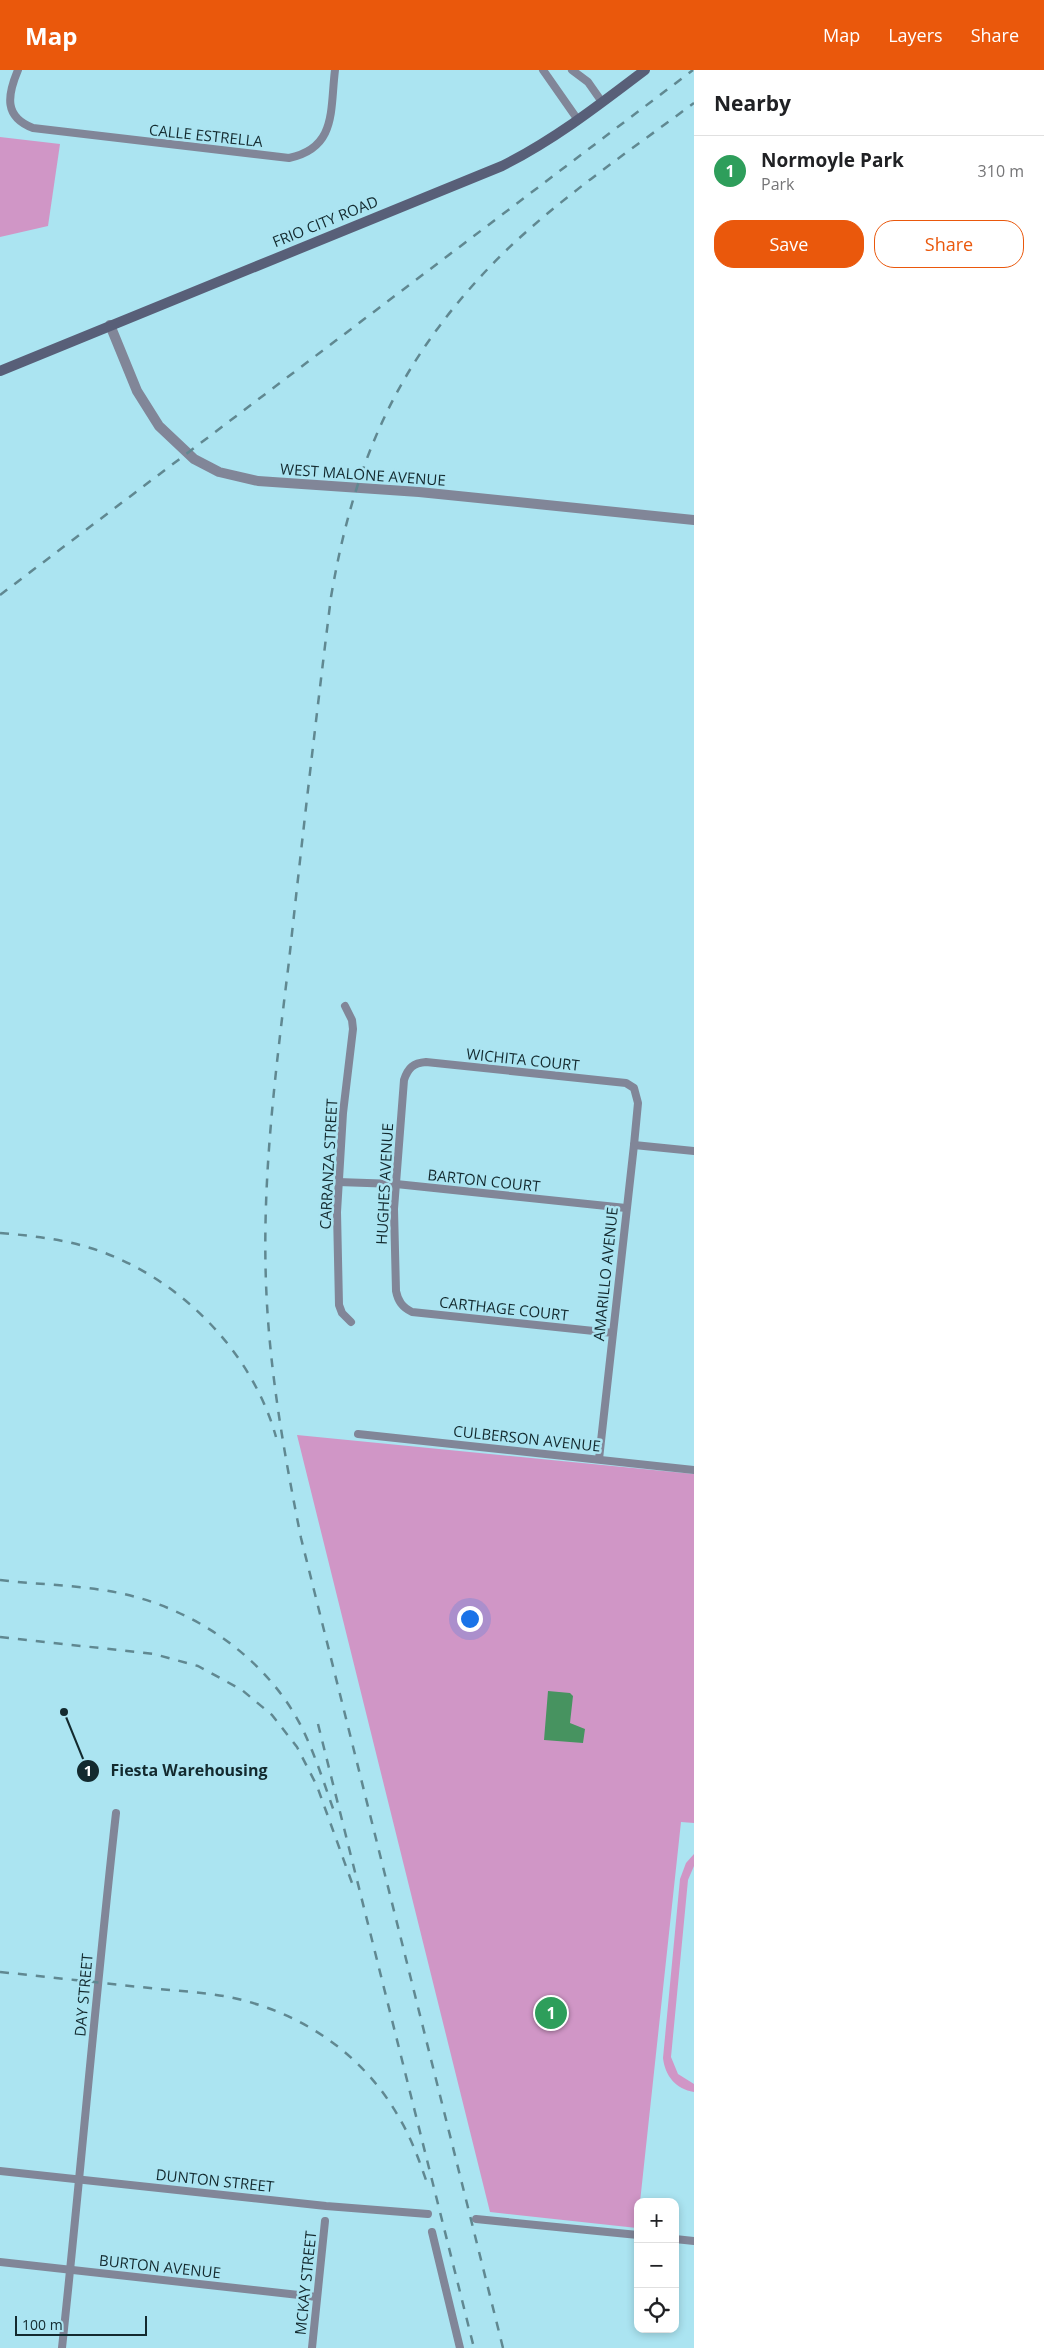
<!DOCTYPE html>
<meta charset="utf-8">
<style>
:root{--surface:#fff;--page:#f6f6f6;--text:#202124;--muted:#757577;--line:#e0e0e0;--accent:#ea580c}
body{margin:0;font-family:"Open Sans",sans-serif;background:var(--page);color:var(--text)}
.controls{position:absolute;right:15px;bottom:15px;display:grid;overflow:hidden;border-radius:10px;box-shadow:0 2px 8px #0003}
.controls button{width:45px;height:45px;display:grid;place-items:center;padding:0;border:0;border-bottom:1px solid var(--line);background:var(--surface);color:var(--text);font:25px sans-serif}
.scale{position:absolute;left:15px;bottom:12px;width:132px;box-sizing:border-box;padding-left:5px;border:2px solid #132a2f;border-top:0;font-size:14px;line-height:18px;white-space:nowrap;color:#132a2f;-webkit-text-stroke:4px #abe4f1;paint-order:stroke}
.you{position:absolute;left:469px;top:1548px;width:18px;height:18px;margin:-12px;border:4px solid #fff;border-radius:50%;background:#1a73e8;box-shadow:0 0 0 8px #1a73e833}
.badge{display:grid;place-items:center;width:32px;height:32px;border-radius:50%;background:var(--accent);color:#fff;font-size:16px;font-weight:700}
.pin{position:absolute;translate:-50% -50%;border:2px solid #fff;box-shadow:0 1px 5px #0006}
.list{margin:0;padding:0;list-style:none}
h2{display:flex;justify-content:space-between;align-items:center;height:65px;margin:0;padding:0 20px;font-size:21px}
h2 small{font-size:16px;font-weight:400;color:var(--muted)}
.list li{display:grid;grid-template-columns:32px 1fr auto;gap:15px;align-items:center;box-sizing:border-box;height:70px;padding:0 20px;border-top:1px solid var(--line)}
.list b{display:block;font-size:19px;white-space:nowrap}
.list p{margin:0;font-size:16px;white-space:nowrap;color:var(--muted)}
.list em{font-size:16px;font-style:normal;color:var(--muted)}
.actions{display:flex;gap:10px;padding:15px 20px}
.actions a{flex:1;padding:11px 0;border:1px solid var(--accent);border-radius:20px;text-align:center;font-size:18px;color:var(--accent)}
.actions .main{background:var(--accent);color:#fff}
.icon{flex:none;width:28px;height:28px;fill:none;stroke:currentColor;stroke-width:2;stroke-linecap:round;stroke-linejoin:round}
.map{position:relative;flex:none;width:694px;height:2278px;overflow:hidden}
header{display:flex;align-items:center;gap:30px;box-sizing:border-box;height:70px;padding:0 25px;background:var(--accent);color:#fff}
header strong{font-size:24px}
nav{display:flex;gap:28px;margin-inline-start:auto;font-size:18px}
main{display:flex}
aside{flex:1;background:var(--surface)}
.map>svg:first-child{display:block}
.green{fill:#d096c6}
.water{fill:#479360}
.lines{fill:none;stroke-linecap:round;stroke-linejoin:round}
.minor{stroke:#818698;stroke-width:8}
.tertiary{stroke:#818698;stroke-width:10}
.secondary{stroke:#585f78;stroke-width:10}
.rail{stroke:#608891;stroke-width:2.5;stroke-dasharray:9 9;stroke-linecap:butt}
.labels{text-anchor:middle;dominant-baseline:central;stroke-width:5;stroke-linejoin:round;paint-order:stroke}
.street-label{font-size:15px;fill:#132a2f;stroke:#abe4f1}
.leader{fill:none;stroke:#132a2f;stroke-width:2}
.callout-dot{fill:#132a2f;stroke:#abe4f1;stroke-width:2}
.mark-label{font-size:15px;text-anchor:middle;font-weight:bold;fill:#fff}
.callout-label{font-size:16px;text-anchor:middle;font-weight:bold;fill:#132a2f;stroke:#abe4f1;stroke-width:5;stroke-linejoin:round;paint-order:stroke}
</style>
<header>
<strong>Map</strong>
<nav><a>Map</a><a>Layers</a><a>Share</a></nav>
</header>
<main>
<div class="map">
<svg width="694" height="2278" viewBox="0 0 694 2278">
<rect width="100%" height="100%" fill="#abe4f1"/>
<g class="green">
<polygon points="0,67 60,74 48,156 0,167"/>
<polygon points="297,1365 694,1404 694,1753 681,1752 640,2132 638,2132 637,2158 490,2142"/>
<path d="M694,1784V1796L688,1810L671,1987L678,2004L694,2014V2022C676,2019 665,2006 663,1988L680,1809L686,1793Z"/>
</g>
<polygon class="water" points="548,1621 570,1623 573,1626 570,1653 585,1659 583,1673 544,1670"/>
<g class="lines">
<g class="minor">
<path d="M18,0C7,26 4,47 33,58L289,88C337,78 330,40 335,0"/>
<polyline points="543,0 578,50"/>
<polyline points="572,0 588,12 602,32"/>
<polyline points="345,936 352,950 353,959 343,1043 337,1142 339,1235 342,1243 351,1252"/>
<polyline points="634,1075 694,1081"/>
<polyline points="338,1112 396,1114 626,1138"/>
<polyline points="358,1364 694,1400"/>
<path d="M599,1389L634,1075L638,1033L634,1018L626,1013L426,992C413,993 408,998 404,1010L394,1139L396,1221C398,1231 402,1237 412,1242L613,1263"/>
<polyline points="0,2101 326,2136 428,2144"/>
<polyline points="476,2149 638,2165"/>
<polyline points="432,2162 460,2278"/>
<polyline points="675,2169 694,2171"/>
<polyline points="0,2192 317,2227"/>
<path d="M62,2278C81,2100 96,1921 116,1743"/>
<polyline points="312,2278 325,2151"/>
</g>
<polyline class="tertiary" points="110,255 137,321 159,356 194,389 219,402 258,411 419,422 694,450"/>
<path class="secondary" d="M0,301L502,96C554,70 599,35 645,0"/>
<g class="rail">
<polyline points="0,525 693,0"/>
<path d="M0,1163C36,1166 71,1170 105,1183C184,1213 253,1284 276,1367"/>
<path d="M0,1510C41,1515 84,1515 124,1524C199,1541 271,1592 304,1662C317,1690 326,1719 336,1747"/>
<polyline points="0,1567 154,1584 198,1596 242,1620 272,1645 297,1677 317,1716 352,1813"/>
<polyline points="318,1654 474,2278"/>
<path d="M0,1902C50,1907 100,1913 150,1918C176,1921 203,1922 229,1927C302,1942 365,1985 401,2051C412,2070 419,2090 426,2110"/>
<path d="M503,2278L301,1468C284,1383 269,1299 266,1213C262,1105 276,998 289,891C302,770 316,648 331,527C353,398 393,301 483,204C542,140 624,85 694,33"/>
</g>
</g>
<g class="labels">
<g class="street-label">
<text transform="translate(206 65) rotate(6)">CALLE ESTRELLA</text>
<text transform="translate(325 151) rotate(-22)">FRIO CITY ROAD</text>
<text transform="translate(363 404) rotate(4)">WEST MALONE AVENUE</text>
<text transform="translate(523 989) rotate(6)">WICHITA COURT</text>
<text transform="translate(328 1094) rotate(-87)">CARRANZA STREET</text>
<text transform="translate(484 1110) rotate(6)">BARTON COURT</text>
<text transform="translate(384 1114) rotate(-87)">HUGHES AVENUE</text>
<text transform="translate(605 1204) rotate(-84)">AMARILLO AVENUE</text>
<text transform="translate(504 1238) rotate(6)">CARTHAGE COURT</text>
<text transform="translate(527 1368) rotate(6)">CULBERSON AVENUE</text>
<text transform="translate(83 1925) rotate(-85)">DAY STREET</text>
<text transform="translate(215 2110) rotate(6)">DUNTON STREET</text>
<text transform="translate(160 2196) rotate(6)">BURTON AVENUE</text>
<text transform="translate(305 2213) rotate(-84)">MCKAY STREET</text>
</g>
</g>
<path class="leader" d="M64 1642L88 1701"/>
<g class="callout-dot">
<circle cx="64" cy="1642" r="5"/>
<circle cx="88" cy="1701" r="12"/>
</g>
<g class="mark-label">
<text x="88" y="1706">1</text>
</g>
<g class="callout-label">
<text x="189" y="1706">Fiesta Warehousing</text>
</g>
</svg>
<div class="controls">
<button>+</button>
<button>−</button>
<button><svg class="icon" aria-label="locate" viewBox="0 0 24 24"><circle cx="12" cy="12" r="6"/><path d="M12 2v4M12 18v4M2 12h4M18 12h4"/></svg></button>
</div>
<div class="scale">100 m</div>
<div class="you"></div>
<div class="pin badge" style="left:551px;top:1943px;background:#2e9e5b">1</div>
</div>
<aside>
<h2>Nearby<small></small></h2>
<ul class="list">
<li><span class="badge" style="background:#2e9e5b">1</span><div><b>Normoyle Park</b><p>Park</p></div><em>310 m</em></li>
</ul>
<div class="actions"><a class="main">Save</a><a>Share</a></div>
</aside>
</main>
